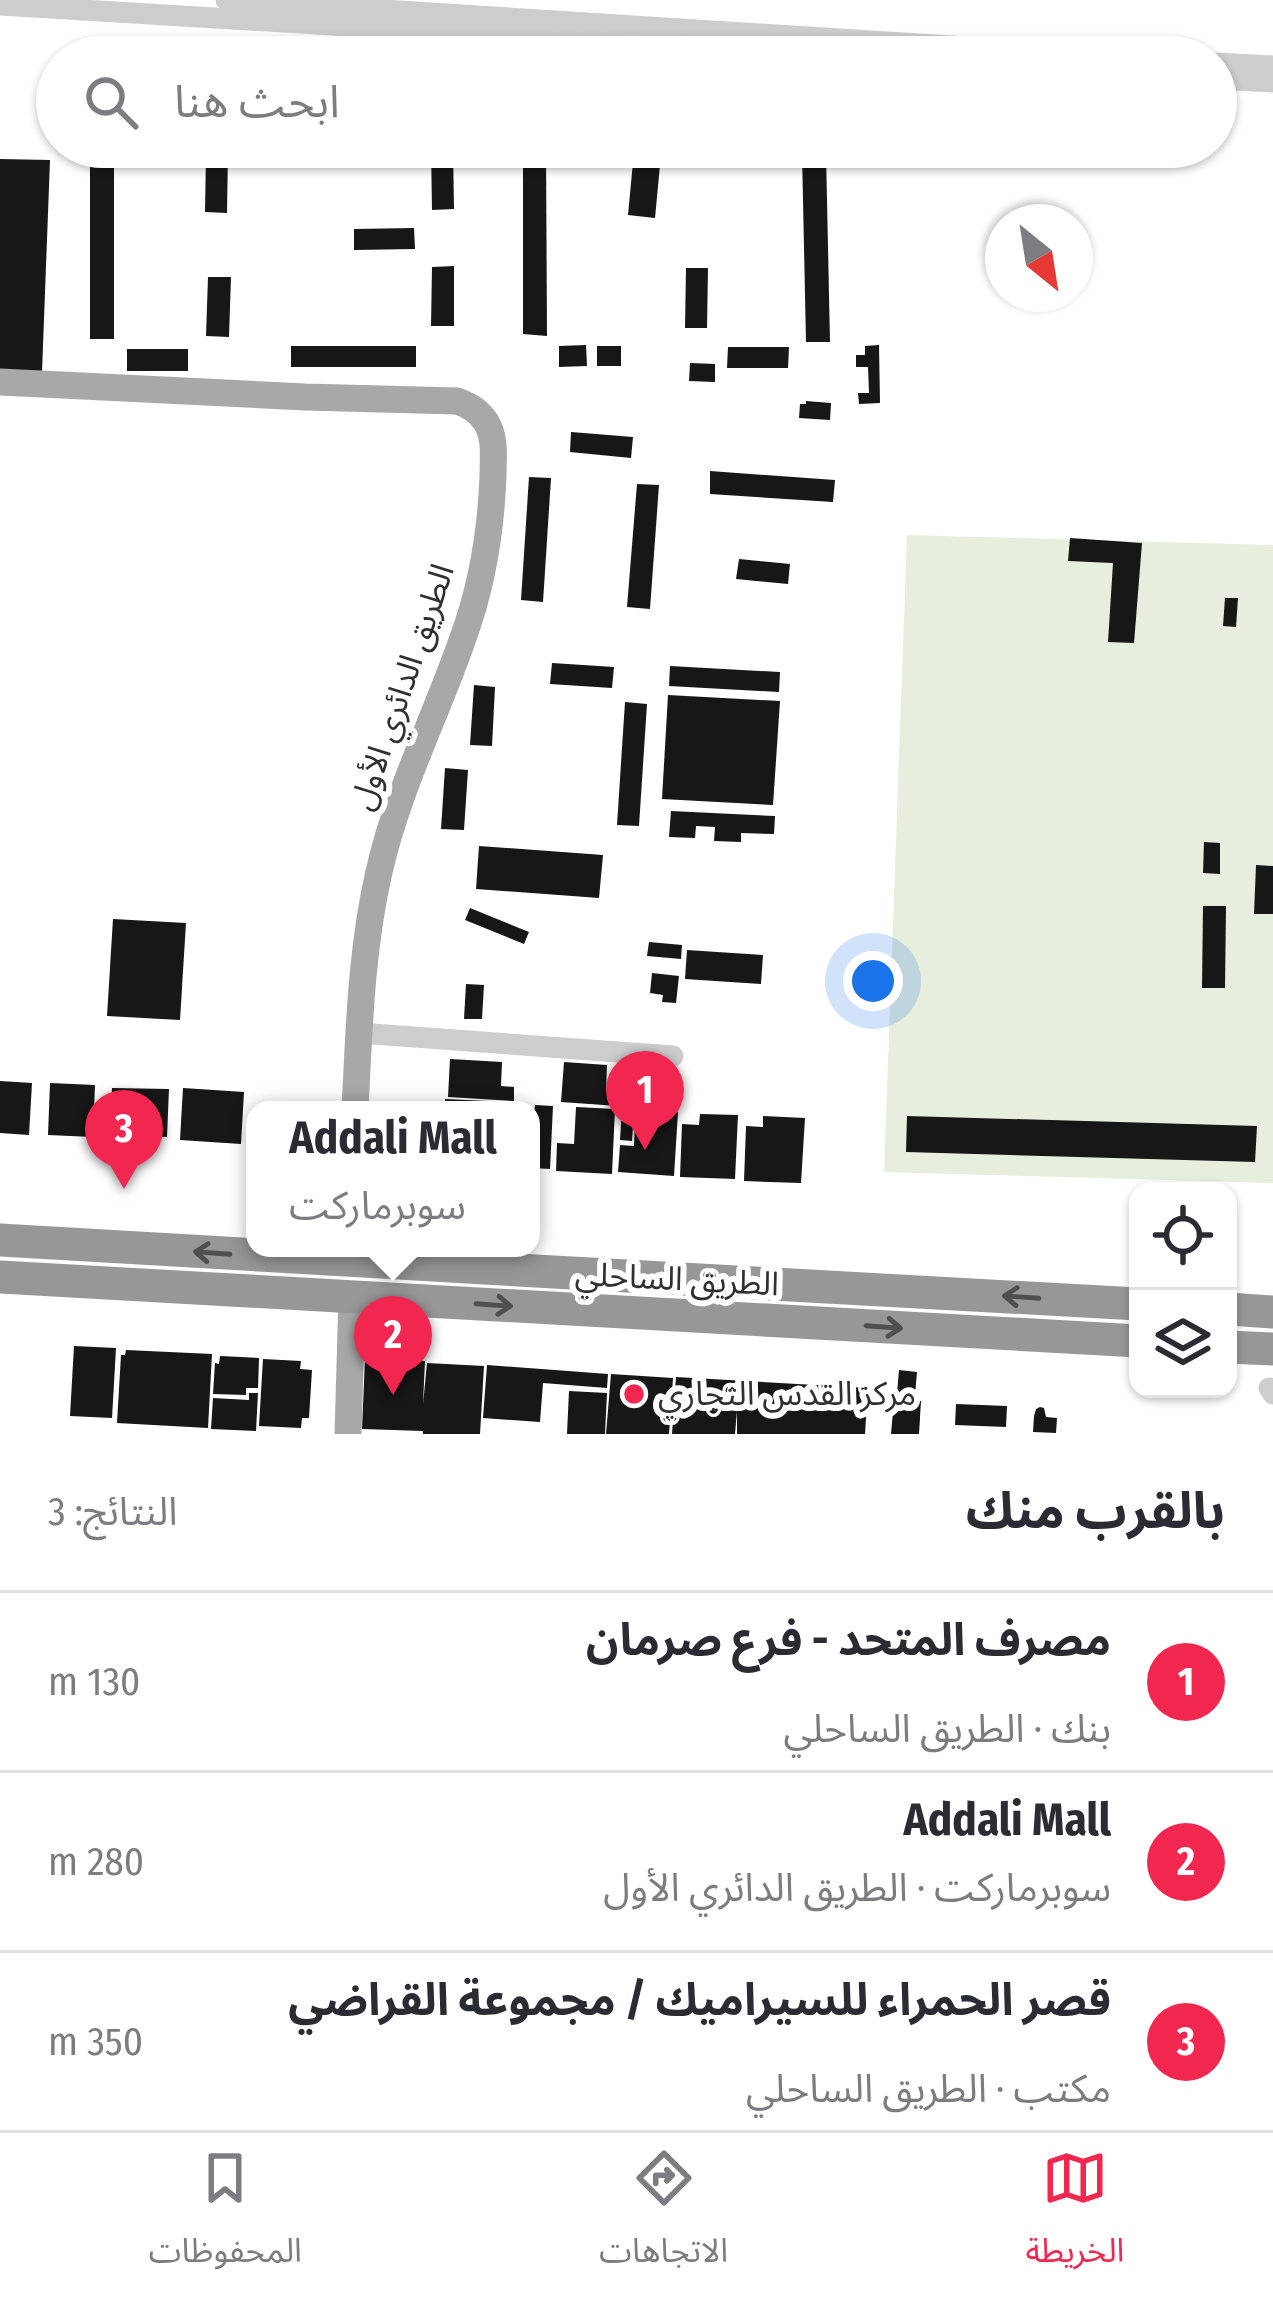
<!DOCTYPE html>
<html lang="ar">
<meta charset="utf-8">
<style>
:root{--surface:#fff;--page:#f7f7f7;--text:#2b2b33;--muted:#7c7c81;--line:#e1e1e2;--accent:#f22750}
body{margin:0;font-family:"Fira Sans Condensed","Noto Sans Arabic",sans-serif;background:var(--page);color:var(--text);direction:rtl}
.controls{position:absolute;right:36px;bottom:36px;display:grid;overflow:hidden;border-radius:24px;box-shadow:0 3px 9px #0004}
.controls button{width:108px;height:108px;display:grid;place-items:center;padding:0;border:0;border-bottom:3px solid var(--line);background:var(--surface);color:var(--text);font:60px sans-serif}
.compass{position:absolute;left:985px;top:204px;width:108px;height:108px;border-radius:50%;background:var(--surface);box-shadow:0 3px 9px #0004;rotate:150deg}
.you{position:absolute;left:873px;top:981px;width:42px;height:42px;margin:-30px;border:9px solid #fff;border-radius:50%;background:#1a73e8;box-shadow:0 0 0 18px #1a73e833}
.badge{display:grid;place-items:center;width:78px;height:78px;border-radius:50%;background:var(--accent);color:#fff;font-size:39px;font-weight:700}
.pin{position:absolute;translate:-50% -99px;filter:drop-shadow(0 3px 6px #0008)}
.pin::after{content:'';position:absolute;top:63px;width:42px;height:36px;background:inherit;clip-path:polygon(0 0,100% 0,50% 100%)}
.popup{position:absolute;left:246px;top:1101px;width:294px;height:156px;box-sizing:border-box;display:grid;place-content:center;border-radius:24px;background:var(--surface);filter:drop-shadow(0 3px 9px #0005);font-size:39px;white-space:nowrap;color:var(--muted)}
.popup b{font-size:45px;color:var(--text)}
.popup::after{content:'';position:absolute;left:50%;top:100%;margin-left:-24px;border:24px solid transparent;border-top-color:var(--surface)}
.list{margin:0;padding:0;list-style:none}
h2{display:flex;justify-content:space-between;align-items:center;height:156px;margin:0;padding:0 48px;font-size:51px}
h2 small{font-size:39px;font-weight:400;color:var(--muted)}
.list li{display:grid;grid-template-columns:78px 1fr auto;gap:36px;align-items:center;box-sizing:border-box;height:180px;padding:0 48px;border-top:3px solid var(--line)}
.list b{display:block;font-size:45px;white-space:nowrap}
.list p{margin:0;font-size:39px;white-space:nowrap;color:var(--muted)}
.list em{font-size:39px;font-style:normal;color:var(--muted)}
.icon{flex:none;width:66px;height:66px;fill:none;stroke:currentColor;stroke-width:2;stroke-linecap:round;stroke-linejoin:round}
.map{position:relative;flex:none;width:1273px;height:1434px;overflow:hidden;direction:ltr}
.search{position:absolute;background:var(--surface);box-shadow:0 3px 9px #0004;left:36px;right:36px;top:36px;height:132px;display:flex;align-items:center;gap:30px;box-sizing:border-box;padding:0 42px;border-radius:66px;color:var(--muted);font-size:45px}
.sheet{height:696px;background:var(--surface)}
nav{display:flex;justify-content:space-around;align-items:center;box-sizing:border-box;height:168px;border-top:3px solid var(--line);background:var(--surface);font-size:33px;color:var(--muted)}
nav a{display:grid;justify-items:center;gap:6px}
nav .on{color:var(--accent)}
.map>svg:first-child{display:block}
.green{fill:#e8eedd}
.building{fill:#171717}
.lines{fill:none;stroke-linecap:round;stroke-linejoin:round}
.minor{stroke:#cdcdcd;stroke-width:21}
.major{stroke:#a8a8a8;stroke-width:27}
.highway{stroke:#979797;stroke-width:33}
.oneway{stroke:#4f4f4f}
.poi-dot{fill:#f22750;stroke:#fff;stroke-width:4.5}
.labels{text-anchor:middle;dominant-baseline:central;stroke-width:12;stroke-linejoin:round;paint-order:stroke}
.street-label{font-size:33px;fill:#303030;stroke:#fff}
.poi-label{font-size:33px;fill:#303030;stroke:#fff;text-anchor:start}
</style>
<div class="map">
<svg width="1273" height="1434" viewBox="0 0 1273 1434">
<rect width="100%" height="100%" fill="#fff"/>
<polygon class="green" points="907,535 1273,545 1273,1183 884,1172"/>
<g class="building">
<polygon points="523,148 546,149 547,336 523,334"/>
<polygon points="431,149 453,149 454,209 432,210"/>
<polygon points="634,151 661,154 655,218 628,215"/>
<polygon points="206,152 228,152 227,213 205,212"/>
<polygon points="802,153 826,153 830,342 806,342"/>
<rect x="90" y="156" width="24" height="183"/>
<polygon points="0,159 50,160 42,372 0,372"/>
<polygon points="414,228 415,249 354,250 354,229"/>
<polygon points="454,266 454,326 431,326 432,267"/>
<polygon points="686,268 708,268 707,328 685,328"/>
<polygon points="208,277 231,277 229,337 206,336"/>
<polygon points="586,345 587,366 559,367 559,346"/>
<polygon points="879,345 880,403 859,404 858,393 869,393 868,367 856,367 856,355 865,355 865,346"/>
<rect x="291" y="346" width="125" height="21"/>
<rect x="597" y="346" width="24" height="20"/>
<polygon points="728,347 789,347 788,368 727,368"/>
<rect x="127" y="349" width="61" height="22"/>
<polygon points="690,363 715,364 715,382 689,381"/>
<polygon points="806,401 831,403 830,420 799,418 800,404 806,404"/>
<polygon points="571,432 633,437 631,458 570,452"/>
<polygon points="710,471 835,480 833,502 710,494"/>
<polygon points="529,477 551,478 543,602 521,600"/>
<polygon points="637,484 659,485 650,609 627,607"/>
<polygon points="1070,538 1142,543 1134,643 1108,642 1113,563 1068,561"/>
<polygon points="739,559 790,564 788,584 736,579"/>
<polygon points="1225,598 1238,598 1236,627 1223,626"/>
<polygon points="552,663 614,667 612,688 550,684"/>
<polygon points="670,666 780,672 779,692 669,686"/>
<polygon points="474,685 495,687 492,746 470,745"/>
<polygon points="668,695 780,701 773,805 662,799"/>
<polygon points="625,702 647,704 639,826 617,825"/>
<polygon points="445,768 468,770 464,830 441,829"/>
<polygon points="671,811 775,816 774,834 741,833 741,842 714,841 715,827 696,826 695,838 669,837"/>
<polygon points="1204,842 1220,843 1220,874 1203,873"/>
<polygon points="479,846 603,855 599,898 476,889"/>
<polygon points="1256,865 1273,866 1273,914 1254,914"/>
<polygon points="1203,906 1226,906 1225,988 1202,988"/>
<polygon points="470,908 529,932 524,944 465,920"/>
<polygon points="113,919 186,923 180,1020 107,1016"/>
<polygon points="649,942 682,945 681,959 647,956"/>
<polygon points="687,950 763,955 761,984 685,979"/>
<polygon points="652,973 679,976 676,1003 662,1002 663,995 650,993"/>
<polygon points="466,984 484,985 482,1019 464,1019"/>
<polygon points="450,1059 502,1062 501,1086 514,1087 514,1101 448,1097"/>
<polygon points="564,1062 607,1065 606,1091 619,1092 618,1106 561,1102"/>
<polygon points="637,1075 679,1075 679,1109 645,1109 678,1112 674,1176 618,1172 620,1145 634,1146"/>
<polygon points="0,1081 32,1083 29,1135 0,1133"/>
<polygon points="50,1083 95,1085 93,1137 48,1135"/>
<polygon points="112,1088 169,1089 167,1137 110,1135"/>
<polygon points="183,1088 244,1092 241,1144 180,1140"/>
<polygon points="445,1099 512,1102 511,1110 445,1110"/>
<polygon points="535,1105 553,1106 550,1169 531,1168 531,1115 534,1115"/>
<polygon points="576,1107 615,1109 612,1174 556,1171 557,1143 574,1144"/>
<polygon points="622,1107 634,1108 632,1141 620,1140"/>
<polygon points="700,1114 738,1115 735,1179 680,1177 682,1124 699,1125"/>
<polygon points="763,1116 805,1118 801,1183 744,1181 746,1126 763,1127"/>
<polygon points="907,1116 1257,1126 1255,1162 906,1152"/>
<polygon points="74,1346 116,1348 112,1418 70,1416"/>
<polygon points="126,1350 212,1354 208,1428 117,1423 121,1355 125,1355"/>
<polygon points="220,1356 259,1358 258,1388 246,1388 246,1395 213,1394 215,1363 219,1364"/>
<polygon points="365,1358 425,1361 423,1404 427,1363 484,1366 480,1434 423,1434 423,1431 362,1429"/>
<polygon points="263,1359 301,1361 300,1369 312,1370 309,1418 302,1418 301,1428 259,1426"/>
<polygon points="487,1365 608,1374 607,1388 543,1383 540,1422 483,1418"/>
<polygon points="899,1370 917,1372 915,1395 897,1393"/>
<polygon points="611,1374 673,1378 669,1434 606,1434"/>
<polygon points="676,1377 868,1388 865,1434 737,1434 737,1411 735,1434 672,1434"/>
<polygon points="569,1391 607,1393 605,1434 567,1434"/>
<polygon points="249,1393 258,1393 256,1431 211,1429 213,1398 249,1400"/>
<polygon points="894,1400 921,1401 919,1434 891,1434"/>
<polygon points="956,1404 1007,1406 1006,1427 955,1425"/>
<polygon points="1040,1407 1044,1408 1046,1417 1057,1418 1056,1433 1033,1432 1034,1416 1036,1409"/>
</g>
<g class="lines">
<g class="minor">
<polyline points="226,0 1124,57"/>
<polyline points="0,5 861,57"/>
<polyline points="1216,63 1273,66"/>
<polyline points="1216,79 1273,82"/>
<polyline points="359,1033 673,1056"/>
<polyline points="1269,1388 1273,1394"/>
</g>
<g class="major">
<path d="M0,382L305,397L457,401C469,405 479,411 486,422C496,438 493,458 493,476C491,531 482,586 463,638C436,716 397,791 379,872C361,950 359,1031 355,1110"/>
<polyline points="348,1434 352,1296"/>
</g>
<g class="highway">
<path d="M0,1240C379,1264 759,1282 1138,1304"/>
<polyline points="0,1277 1138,1341"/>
<polyline points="1228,1309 1273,1312"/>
<polyline points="1228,1347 1273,1349"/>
</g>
</g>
<defs><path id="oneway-shaft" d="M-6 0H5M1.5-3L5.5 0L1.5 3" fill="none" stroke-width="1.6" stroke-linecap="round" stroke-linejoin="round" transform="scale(3)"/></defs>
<g class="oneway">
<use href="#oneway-shaft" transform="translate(212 1253) rotate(-176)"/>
<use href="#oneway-shaft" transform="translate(1021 1297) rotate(-176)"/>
<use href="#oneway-shaft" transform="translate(494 1305) rotate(4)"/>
<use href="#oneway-shaft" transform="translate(884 1327) rotate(4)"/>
</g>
<circle class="poi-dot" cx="634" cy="1394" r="12"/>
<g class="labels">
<g class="street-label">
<text transform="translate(402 687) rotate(-71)">الطريق الدائري الأول</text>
<text transform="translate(677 1279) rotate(3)">الطريق الساحلي</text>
</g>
<g class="poi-label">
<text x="658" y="1394">مركز القدس التجاري</text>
</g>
</g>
</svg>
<div class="controls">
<button><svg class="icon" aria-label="locate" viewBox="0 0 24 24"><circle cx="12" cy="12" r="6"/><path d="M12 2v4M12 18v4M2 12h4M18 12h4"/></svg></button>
<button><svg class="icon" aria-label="layers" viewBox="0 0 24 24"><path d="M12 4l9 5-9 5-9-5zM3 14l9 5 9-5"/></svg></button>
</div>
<svg class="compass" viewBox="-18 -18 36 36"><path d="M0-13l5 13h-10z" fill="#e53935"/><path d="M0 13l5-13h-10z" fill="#7c7c81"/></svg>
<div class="you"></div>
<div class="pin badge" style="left:645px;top:1150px">1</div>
<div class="pin badge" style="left:393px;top:1395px">2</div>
<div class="popup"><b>Addali Mall</b>سوبرماركت</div>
<div class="pin badge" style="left:124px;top:1189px">3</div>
<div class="search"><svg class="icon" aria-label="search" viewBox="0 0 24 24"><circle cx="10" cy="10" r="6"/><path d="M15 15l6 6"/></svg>ابحث هنا</div>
</div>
<section class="sheet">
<h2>بالقرب منك<small>النتائج: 3</small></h2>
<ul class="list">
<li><span class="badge">1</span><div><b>مصرف المتحد - فرع صرمان</b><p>بنك · الطريق الساحلي</p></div><em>130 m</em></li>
<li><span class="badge">2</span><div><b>Addali Mall</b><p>سوبرماركت · الطريق الدائري الأول</p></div><em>280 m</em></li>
<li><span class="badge">3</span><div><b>قصر الحمراء للسيراميك / مجموعة القراضي</b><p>مكتب · الطريق الساحلي</p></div><em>350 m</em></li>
</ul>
</section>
<nav>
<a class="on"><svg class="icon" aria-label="map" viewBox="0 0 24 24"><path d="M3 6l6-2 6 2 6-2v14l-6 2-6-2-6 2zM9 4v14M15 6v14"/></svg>الخريطة</a>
<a><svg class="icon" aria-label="directions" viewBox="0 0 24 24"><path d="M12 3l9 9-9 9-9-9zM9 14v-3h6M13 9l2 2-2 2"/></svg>الاتجاهات</a>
<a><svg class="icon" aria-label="saved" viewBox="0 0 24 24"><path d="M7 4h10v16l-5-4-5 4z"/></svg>المحفوظات</a>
</nav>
